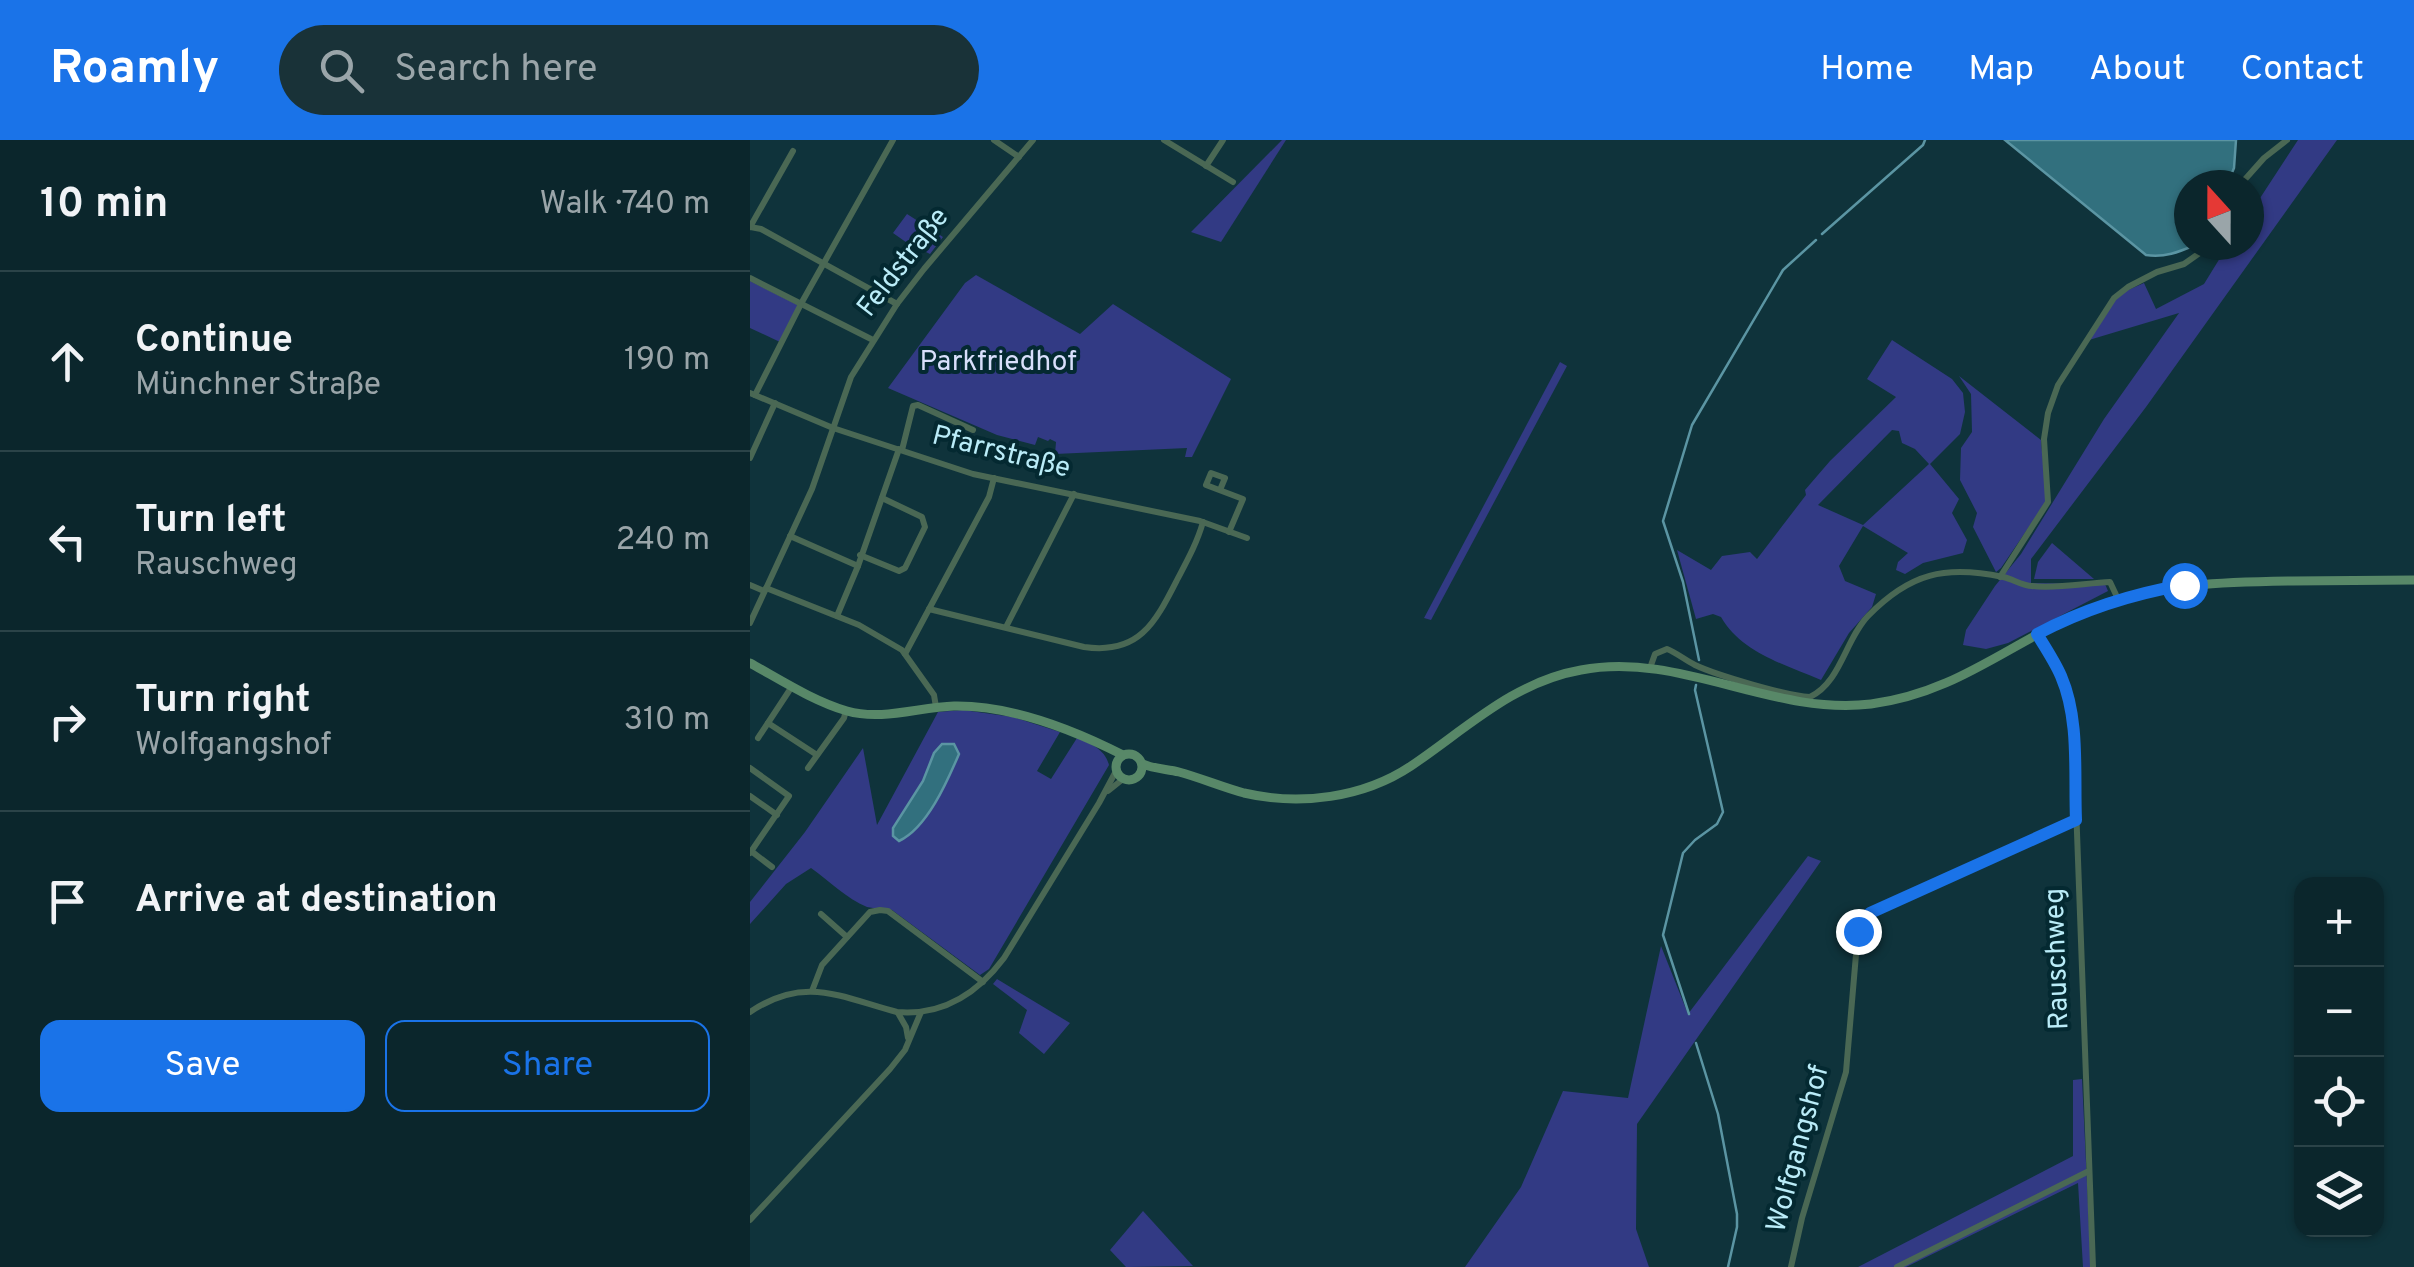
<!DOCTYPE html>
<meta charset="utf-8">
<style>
:root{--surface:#0b262c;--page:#193238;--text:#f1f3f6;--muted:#9aa5a9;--line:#2b4348;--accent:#1a73e8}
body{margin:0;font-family:Overpass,sans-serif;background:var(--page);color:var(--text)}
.controls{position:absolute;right:30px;bottom:30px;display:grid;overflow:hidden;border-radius:20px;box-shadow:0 2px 8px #0004}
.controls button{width:90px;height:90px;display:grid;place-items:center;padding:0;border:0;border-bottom:2px solid var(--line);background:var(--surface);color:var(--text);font:50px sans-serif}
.compass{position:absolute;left:1424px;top:30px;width:90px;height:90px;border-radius:50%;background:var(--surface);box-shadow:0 2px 8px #0004;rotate:339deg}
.stop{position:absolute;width:30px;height:30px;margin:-22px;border:8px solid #1a73e8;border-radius:50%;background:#fff}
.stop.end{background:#1a73e8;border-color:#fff;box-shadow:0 2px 10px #0008}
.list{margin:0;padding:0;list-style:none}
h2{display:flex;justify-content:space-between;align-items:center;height:130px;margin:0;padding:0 40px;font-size:42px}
h2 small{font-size:32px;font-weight:400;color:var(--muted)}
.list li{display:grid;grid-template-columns:65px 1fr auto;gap:30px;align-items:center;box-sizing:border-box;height:180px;padding:0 40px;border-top:2px solid var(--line)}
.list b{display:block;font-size:38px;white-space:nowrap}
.list p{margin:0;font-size:32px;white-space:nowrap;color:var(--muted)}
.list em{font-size:32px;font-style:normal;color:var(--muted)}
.actions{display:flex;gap:20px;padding:30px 40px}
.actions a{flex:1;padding:22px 0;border:2px solid var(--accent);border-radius:20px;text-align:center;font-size:35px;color:var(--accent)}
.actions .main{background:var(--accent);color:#fff}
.icon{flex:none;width:55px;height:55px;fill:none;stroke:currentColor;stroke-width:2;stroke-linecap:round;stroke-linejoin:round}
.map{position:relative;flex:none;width:1664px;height:1127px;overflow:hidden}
header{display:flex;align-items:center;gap:60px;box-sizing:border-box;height:140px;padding:0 50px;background:var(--accent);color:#fff}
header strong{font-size:48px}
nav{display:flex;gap:55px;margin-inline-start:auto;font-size:35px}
.search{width:700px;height:90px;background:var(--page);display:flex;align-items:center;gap:25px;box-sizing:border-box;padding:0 35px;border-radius:55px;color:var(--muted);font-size:38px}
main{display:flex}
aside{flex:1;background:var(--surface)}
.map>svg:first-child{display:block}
.green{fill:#323a84;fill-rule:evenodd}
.water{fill:#32707e;stroke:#5b95a3;stroke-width:2.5}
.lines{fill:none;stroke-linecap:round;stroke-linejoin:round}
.stream{stroke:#5b95a3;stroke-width:2.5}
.street{stroke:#4a6854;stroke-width:6}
.secondary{stroke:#588868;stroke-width:9}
.route{stroke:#1a73e8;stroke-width:12}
.labels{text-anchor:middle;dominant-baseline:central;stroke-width:8;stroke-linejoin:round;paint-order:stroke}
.street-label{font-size:28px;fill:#baecf8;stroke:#042931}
.park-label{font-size:28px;fill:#d8dffb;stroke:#042931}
</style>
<header>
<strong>Roamly</strong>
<div class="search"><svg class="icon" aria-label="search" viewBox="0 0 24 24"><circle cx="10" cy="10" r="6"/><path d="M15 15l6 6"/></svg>Search here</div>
<nav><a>Home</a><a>Map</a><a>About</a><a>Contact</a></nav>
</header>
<main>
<aside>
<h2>10 min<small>Walk · 740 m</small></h2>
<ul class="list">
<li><svg class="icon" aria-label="ahead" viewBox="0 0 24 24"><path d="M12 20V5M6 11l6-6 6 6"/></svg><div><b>Continue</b><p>Münchner Straße</p></div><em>190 m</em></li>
<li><svg class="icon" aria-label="left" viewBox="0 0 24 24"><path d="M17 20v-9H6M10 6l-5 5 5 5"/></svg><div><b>Turn left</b><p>Rauschweg</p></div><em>240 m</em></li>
<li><svg class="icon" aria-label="right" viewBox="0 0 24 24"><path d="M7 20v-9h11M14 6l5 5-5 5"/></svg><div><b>Turn right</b><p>Wolfgangshof</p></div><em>310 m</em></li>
<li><svg class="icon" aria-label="arrive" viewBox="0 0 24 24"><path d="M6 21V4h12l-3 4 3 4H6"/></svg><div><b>Arrive at destination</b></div></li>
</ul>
<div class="actions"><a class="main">Save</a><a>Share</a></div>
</aside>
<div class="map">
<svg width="1664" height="1127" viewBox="0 0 1664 1127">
<rect width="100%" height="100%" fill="#0f333b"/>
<g class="green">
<polygon points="532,0 536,0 471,102 441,92"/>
<polygon points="1548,0 1587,0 1396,267 1281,419 1281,443 1355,444 1358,451 1258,503 1236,509 1213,505 1216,490 1245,446 1271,414 1354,279 1429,173 1339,200 1369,154 1394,143 1406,169 1454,144 1478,105 1499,105 1499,75"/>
<polygon points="157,74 193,97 180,114 172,110 170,112 143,93"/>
<polygon points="226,135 330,194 363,164 481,239 442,317 435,317 437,308 305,314 306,302 300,299 298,301 288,297 285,305 247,295 138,248 215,143"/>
<polygon points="0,141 48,165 30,202 0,188"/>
<path d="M1142,200L1202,239L1213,253L1215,272L1210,294L1180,324L1209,359L1202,373L1217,400L1213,413L1173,423L1155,434L1146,430L1148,422L1158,413L1113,386L1089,426L1095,441L1126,454L1122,467L1099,493L1071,540C1034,524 992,513 971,477L963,474L946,479L927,410L961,430L972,416L1000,412L1007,419L1056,355L1055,350L1080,321L1146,257L1117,239ZM1142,290L1149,291L1152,303L1165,309L1179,324L1113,385L1068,365Z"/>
<polygon points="810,222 817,226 681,480 674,478"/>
<path d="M1209,236L1291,300C1292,320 1298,342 1296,362L1251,428L1246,432L1223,387L1227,373L1210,340L1211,308L1222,292L1221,254Z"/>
<polygon points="1302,403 1344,439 1284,439 1288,422"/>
<path d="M213,570L263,577L310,592L287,631L301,639L327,598C341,604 355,609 359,625L239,829L230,835L142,770C133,768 125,769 117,767C97,759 78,740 61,728L36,744L0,784V762L55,692L113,608L127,685L188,572Z"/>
<polygon points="1058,716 1071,721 887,984 886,1089 899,1127 715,1127 771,1047 813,951 878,958 911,806 938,874"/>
<polygon points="247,839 320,883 294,914 269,893 277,870 243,844"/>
<polygon points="1332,939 1341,1127 1333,1127 1328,1043 1156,1127 1108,1127 1323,1016 1323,940"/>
<polygon points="393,1071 443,1126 376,1127 360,1110"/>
</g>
<g class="water">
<path d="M1255,0H1486L1484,28L1477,45H1439V105H1445C1429,112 1414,118 1396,115Z"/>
<path d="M192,604H204L209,614C197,642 177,688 149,701L143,696V688L173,641L184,613Z"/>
</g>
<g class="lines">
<g class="stream">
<polyline points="1072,94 1173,5 1175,0"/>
<polyline points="949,520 933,442 913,381 942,285 1033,130 1066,100"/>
<polyline points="939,874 913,795 933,713 945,700 967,684 973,672 945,550 946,545"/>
<polyline points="946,903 968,974 987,1074 987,1087 978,1127"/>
</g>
<g class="street">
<polyline points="244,0 269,17"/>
<polyline points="414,0 483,42"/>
<polyline points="456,26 473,0"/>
<polyline points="1490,45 1514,18 1537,0"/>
<polyline points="0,87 11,89 147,164"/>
<polyline points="0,87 43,11"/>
<polyline points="0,138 123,200"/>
<polyline points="0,253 83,288 223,334 450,381 497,398"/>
<polyline points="5,255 52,162 143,0"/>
<polyline points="152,310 163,266 168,265 223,290"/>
<polyline points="0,318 25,263"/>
<polyline points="470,350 475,338 461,333 456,345 493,359 479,392"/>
<polyline points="40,396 108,426"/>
<polyline points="110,415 149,431 155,428 175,387 172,377 132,358"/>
<polyline points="1250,437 1298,362 1294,299 1298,273 1308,245 1364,158 1378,147 1407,132 1434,124 1461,105"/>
<polyline points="0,445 14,451"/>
<polyline points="16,448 109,485 152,510 184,555 186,567"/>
<path d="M179,469L334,507C389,515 405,483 427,440C437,421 447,403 453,382"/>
<polyline points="87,476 108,426 149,309"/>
<polyline points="0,483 62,349 101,237 147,164 174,129 283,0"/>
<polyline points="256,487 324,354"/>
<polyline points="1287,494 1312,537 1323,584 1343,1127"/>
<polyline points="155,514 239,357 244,338"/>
<path d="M900,528L905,514L917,509C927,513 935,520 945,525C966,535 1037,556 1060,557C1091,542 1095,500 1118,476C1160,433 1195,425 1253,437C1263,439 1272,446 1282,446C1306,449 1336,443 1360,442L1368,459"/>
<polyline points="18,583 67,615"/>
<polyline points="8,598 39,551"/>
<polyline points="0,628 39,656 0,713"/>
<polyline points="58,628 94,578 96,570"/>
<polyline points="358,651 373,639"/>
<polyline points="0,656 27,675"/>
<polyline points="1,711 22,727"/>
<polyline points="71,774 97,797"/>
<polyline points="62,851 72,825 120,772 130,770 138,771 233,842"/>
<path d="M0,872C55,835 90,857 147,872C193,876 227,854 254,818L349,663L366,631"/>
<polyline points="148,873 156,887 158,898"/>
<polyline points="0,1080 140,929 155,910 171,872"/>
<polyline points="1041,1127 1052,1078 1096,932 1108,791 1113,779 1120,773 1326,681"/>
<polyline points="1147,1127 1339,1031"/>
</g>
<g class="secondary">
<path d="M0,523C31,540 63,561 97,571C132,581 169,567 204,566C262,565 322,589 373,615"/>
<circle cx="379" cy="627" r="13"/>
<path d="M393,624C404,629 417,629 429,632C451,638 472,647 494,653C550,666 613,658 661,626C716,589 763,542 831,530C930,511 1021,576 1121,564C1213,552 1266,496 1349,466C1412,443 1476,442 1543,441C1583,441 1624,440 1664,440"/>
</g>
</g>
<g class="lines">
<path class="route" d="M1108,791L1113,779L1120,773L1326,680C1324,634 1330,580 1311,536C1305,522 1295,507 1287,494C1334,469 1381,454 1434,445"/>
</g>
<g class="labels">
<g class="street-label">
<text transform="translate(154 123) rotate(-52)">Feldstraße</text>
<text transform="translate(251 313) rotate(14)">Pfarrstraße</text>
<text transform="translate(1308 819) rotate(-92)">Rauschweg</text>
<text transform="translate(1049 1009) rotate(-75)">Wolfgangshof</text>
</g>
<g class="park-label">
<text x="248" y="223">Parkfriedhof</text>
</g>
</g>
</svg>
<div class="controls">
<button>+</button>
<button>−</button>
<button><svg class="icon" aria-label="locate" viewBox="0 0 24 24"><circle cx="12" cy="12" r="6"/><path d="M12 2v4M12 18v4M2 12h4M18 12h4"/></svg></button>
<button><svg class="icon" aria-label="layers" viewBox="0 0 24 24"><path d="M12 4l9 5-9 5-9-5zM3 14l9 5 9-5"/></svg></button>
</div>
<svg class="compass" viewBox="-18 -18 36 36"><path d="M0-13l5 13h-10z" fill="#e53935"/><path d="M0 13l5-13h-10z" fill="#9aa5a9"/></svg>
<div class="stop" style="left:1434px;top:445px"></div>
<div class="stop end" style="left:1108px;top:791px"></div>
</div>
</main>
